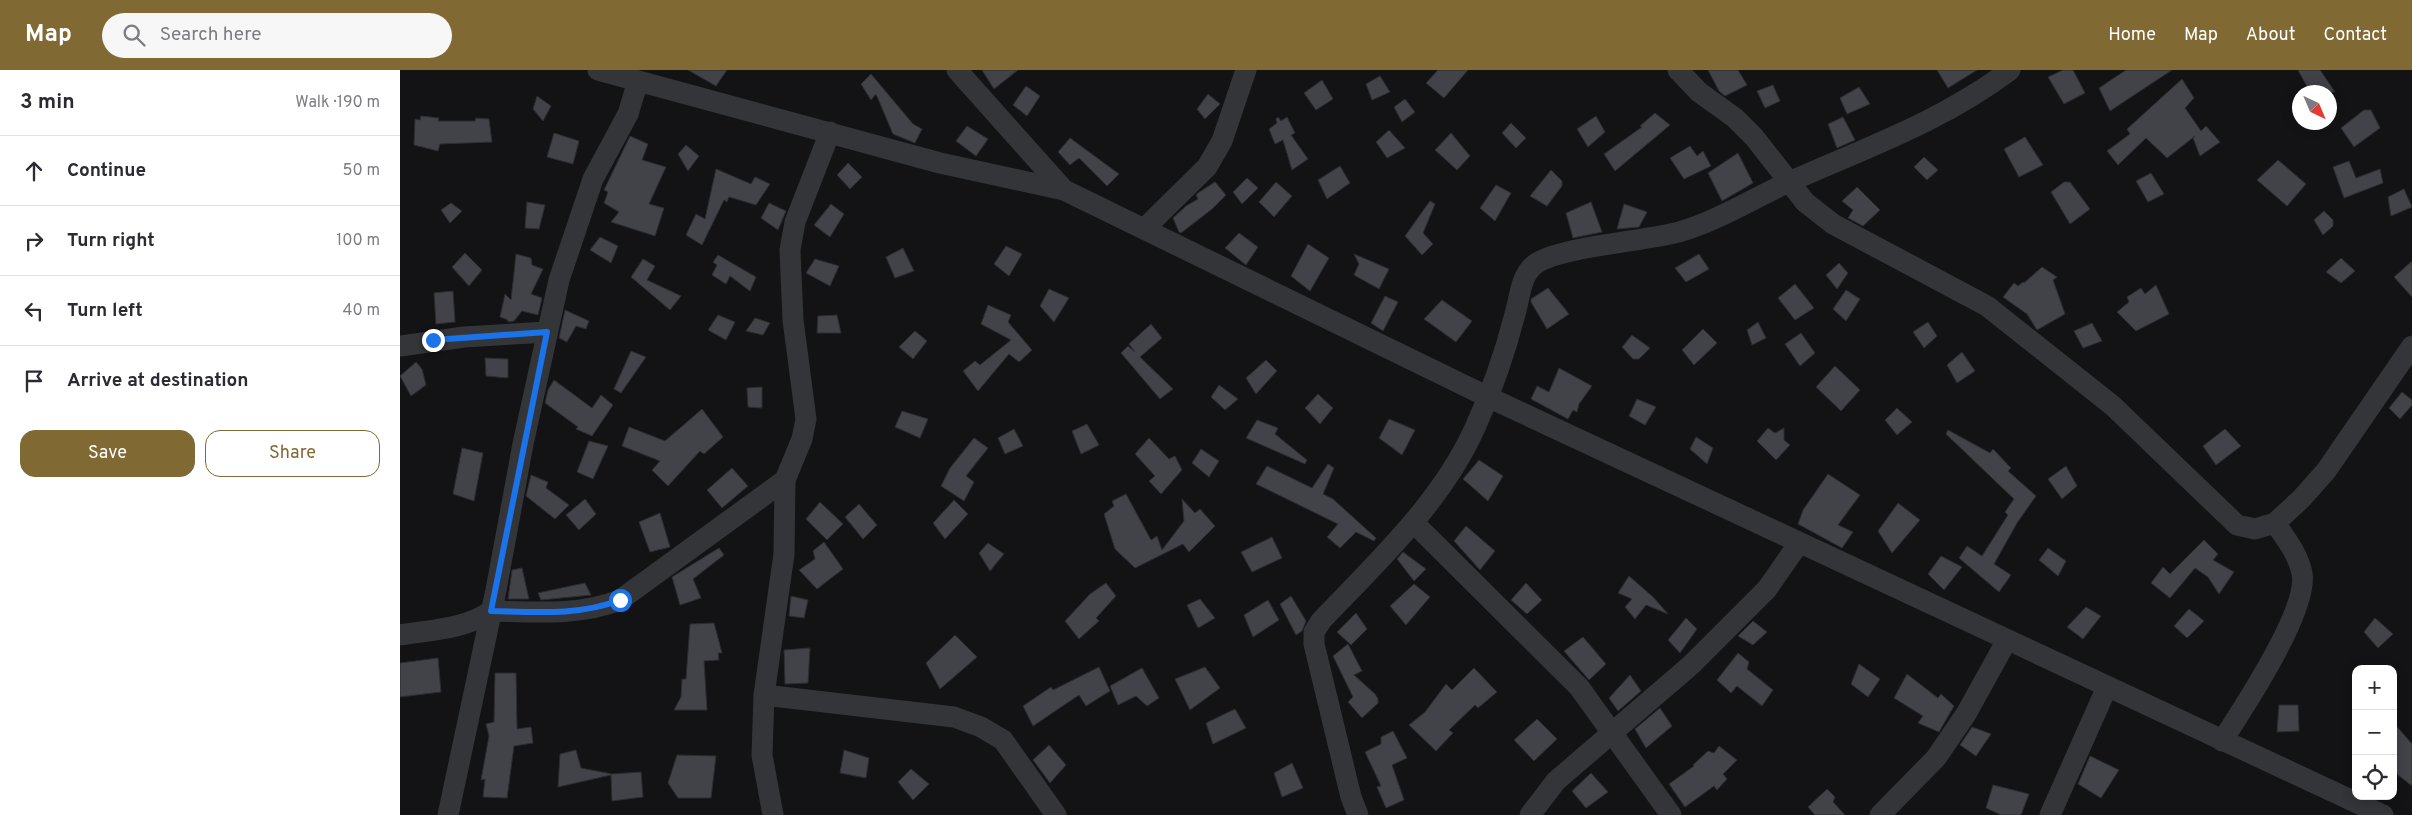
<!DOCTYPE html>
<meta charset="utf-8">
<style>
:root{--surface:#fff;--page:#f7f7f7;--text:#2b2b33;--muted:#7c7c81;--line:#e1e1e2;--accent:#816934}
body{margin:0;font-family:Overpass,sans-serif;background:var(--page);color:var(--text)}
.controls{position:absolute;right:15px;bottom:15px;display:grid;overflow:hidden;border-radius:10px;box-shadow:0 2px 12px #0003}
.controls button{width:45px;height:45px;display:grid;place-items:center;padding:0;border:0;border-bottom:1px solid var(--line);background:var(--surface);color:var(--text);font:25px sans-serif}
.compass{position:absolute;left:1892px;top:15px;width:45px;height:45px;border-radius:50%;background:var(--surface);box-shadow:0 2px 12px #0003;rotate:136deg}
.stop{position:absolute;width:15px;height:15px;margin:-11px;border:4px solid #1a73e8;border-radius:50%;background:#fff}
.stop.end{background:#1a73e8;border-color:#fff;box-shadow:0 1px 5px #0008}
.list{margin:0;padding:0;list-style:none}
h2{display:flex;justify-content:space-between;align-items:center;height:65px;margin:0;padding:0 20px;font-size:21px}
h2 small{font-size:16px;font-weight:400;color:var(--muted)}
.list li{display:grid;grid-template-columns:32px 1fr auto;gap:15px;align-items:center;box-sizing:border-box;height:70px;padding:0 20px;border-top:1px solid var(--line)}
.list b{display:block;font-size:19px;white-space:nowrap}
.list em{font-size:16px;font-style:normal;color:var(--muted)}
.actions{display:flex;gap:10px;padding:15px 20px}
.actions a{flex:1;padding:11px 0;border:1px solid var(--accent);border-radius:15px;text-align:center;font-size:18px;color:var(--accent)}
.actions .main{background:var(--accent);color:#fff}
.icon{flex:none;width:28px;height:28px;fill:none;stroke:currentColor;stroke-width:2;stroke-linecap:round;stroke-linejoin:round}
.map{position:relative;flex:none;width:2012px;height:745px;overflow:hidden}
header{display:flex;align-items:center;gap:30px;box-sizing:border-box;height:70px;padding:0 25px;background:var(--accent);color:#fff}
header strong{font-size:24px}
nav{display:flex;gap:28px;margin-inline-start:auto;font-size:18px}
.search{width:350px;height:45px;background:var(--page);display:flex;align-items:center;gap:12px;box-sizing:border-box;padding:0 18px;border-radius:28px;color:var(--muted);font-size:19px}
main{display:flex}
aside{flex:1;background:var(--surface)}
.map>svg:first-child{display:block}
.building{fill:#424348;stroke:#2d2d31}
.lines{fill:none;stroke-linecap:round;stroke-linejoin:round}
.minor{stroke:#343539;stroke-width:21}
.route{stroke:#1a73e8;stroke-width:6}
</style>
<header>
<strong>Map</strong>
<div class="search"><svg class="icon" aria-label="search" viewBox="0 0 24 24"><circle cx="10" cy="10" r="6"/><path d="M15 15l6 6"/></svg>Search here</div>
<nav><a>Home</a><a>Map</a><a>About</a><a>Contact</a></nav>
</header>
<main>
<aside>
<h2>3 min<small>Walk · 190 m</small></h2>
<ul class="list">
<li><svg class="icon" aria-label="ahead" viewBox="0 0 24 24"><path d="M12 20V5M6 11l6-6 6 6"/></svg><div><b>Continue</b></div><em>50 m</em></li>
<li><svg class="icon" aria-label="right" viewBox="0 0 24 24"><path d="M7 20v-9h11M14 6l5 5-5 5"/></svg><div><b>Turn right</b></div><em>100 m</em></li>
<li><svg class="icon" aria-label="left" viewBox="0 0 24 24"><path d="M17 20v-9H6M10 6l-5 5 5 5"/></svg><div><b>Turn left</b></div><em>40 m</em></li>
<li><svg class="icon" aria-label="arrive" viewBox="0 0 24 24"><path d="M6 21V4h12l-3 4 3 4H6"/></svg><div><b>Arrive at destination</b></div></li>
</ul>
<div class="actions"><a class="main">Save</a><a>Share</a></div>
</aside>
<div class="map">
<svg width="2012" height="745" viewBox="0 0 2012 745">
<rect width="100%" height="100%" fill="#131315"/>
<g class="building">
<polygon points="288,0 327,0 316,16"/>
<polygon points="582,0 618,0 594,19"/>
<polygon points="1038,0 1068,0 1044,28 1026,13"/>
<polygon points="1308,0 1338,0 1347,15 1325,26 1319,21"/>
<polygon points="1537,0 1577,0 1548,18"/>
<polygon points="1663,0 1673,0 1685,23 1664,34 1648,7"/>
<polygon points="1726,0 1772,0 1710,41 1699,18"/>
<polygon points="1898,0 1920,0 1935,22 1910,22"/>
<polygon points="471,4 513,54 522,59 515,73 493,64 476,24 471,30 461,14"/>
<polygon points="980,6 990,22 972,30 966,14"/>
<polygon points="1782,9 1794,28 1785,38 1801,61 1806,56 1820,72 1800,86 1793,68 1795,66 1767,88 1746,68 1718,95 1707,81 1730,64 1727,59"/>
<polygon points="922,10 933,29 916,40 904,23"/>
<polygon points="1373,15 1380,31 1365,38 1357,21"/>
<polygon points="626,16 640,26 627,46 613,35"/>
<polygon points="1459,17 1470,34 1447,44 1440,28"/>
<polygon points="808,24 820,34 805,49 797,39"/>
<polygon points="137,26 151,36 143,51 133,39"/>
<polygon points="1005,29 1015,42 1002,52 994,37"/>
<polygon points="1964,40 1971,40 1980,58 1954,77 1941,58"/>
<polygon points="1255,43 1270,55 1215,101 1204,84 1242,57 1240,56"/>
<polygon points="21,46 39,48 38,51 75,51 76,48 89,49 92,72 40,74 38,81 14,75 15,49 20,50"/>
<polygon points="1196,46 1205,62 1188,77 1177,59"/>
<polygon points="878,47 881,51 887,47 895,63 891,65 908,89 892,100 883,70 875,74 869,59 877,53 876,49"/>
<polygon points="1443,47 1455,70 1437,78 1428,54"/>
<polygon points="1111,53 1126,68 1116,78 1102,63"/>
<polygon points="567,56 588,69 576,86 556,71"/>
<polygon points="989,60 1005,78 987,88 976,72"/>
<polygon points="154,63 179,71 173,94 147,87"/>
<polygon points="1051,63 1070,86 1057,100 1035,80"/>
<polygon points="230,66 248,74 242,90 266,97 249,134 264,138 255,166 211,152 219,142 204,133 208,122 204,120"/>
<polygon points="1625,67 1643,95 1619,107 1604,79"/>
<polygon points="670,68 719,104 707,116 679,88 670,95 658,82"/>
<polygon points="286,75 299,86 288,101 278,84"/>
<polygon points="1290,76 1297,86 1303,81 1311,96 1284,109 1270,88"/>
<polygon points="1338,83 1353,113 1322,131 1308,103"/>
<polygon points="1524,87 1538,100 1527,110 1514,97"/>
<polygon points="1878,90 1906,114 1887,136 1857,110"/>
<polygon points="1949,91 1956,108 1980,99 1983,113 1944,128 1933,97"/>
<polygon points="448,93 462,107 450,119 437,105"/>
<polygon points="940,96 950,113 927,129 918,110"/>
<polygon points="316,99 351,114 355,107 370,114 356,135 329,127 327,132 324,130 302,175 286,165 296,144 305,149"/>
<polygon points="1151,100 1162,111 1162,116 1147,136 1130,126"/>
<polygon points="1751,103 1764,124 1748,132 1736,111"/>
<polygon points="847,108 858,118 842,134 833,122"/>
<polygon points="815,112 826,125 812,139 781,163 779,162 773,148 786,136 798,129 796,125 798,123"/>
<polygon points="876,112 892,126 874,147 859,132"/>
<polygon points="1664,112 1670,112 1690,139 1670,154 1651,122"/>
<polygon points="1096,115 1111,123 1095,151 1080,138"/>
<polygon points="1457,117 1480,140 1463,156 1448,148 1453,140 1442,131"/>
<polygon points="2004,119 2012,137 1991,146 1988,127"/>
<polygon points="1030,131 1035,134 1023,163 1033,174 1022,185 1005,166"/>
<polygon points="127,132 145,135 139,159 125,158"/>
<polygon points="1191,132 1202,162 1173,168 1166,143"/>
<polygon points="51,133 62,141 50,153 41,140"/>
<polygon points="369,133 386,141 378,160 361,148"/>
<polygon points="431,134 444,144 430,167 414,155"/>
<polygon points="1224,134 1247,142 1239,157 1217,159"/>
<polygon points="1924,141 1933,150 1933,156 1923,165 1914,150"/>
<polygon points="839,163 858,177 846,195 825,178"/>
<polygon points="200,167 218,176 211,193 190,180"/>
<polygon points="908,174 929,188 910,221 891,206"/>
<polygon points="606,176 622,184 609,206 594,194"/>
<polygon points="503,178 514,201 495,208 486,187"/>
<polygon points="65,183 82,200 69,216 52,197"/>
<polygon points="116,184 131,188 132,195 143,199 131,224 142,228 138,245 122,241 114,251 108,252 108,250 100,247 105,224 111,230"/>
<polygon points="954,184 989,199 979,219 954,205 959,194"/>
<polygon points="1299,184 1309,199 1286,212 1275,198"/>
<polygon points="318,185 356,207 350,221 330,206 326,214 312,205 317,195 313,192"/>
<polygon points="1941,188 1955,201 1941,213 1926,202"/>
<polygon points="243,189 255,196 247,210 281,226 270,240 231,207"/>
<polygon points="415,189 439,196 430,216 406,203"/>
<polygon points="2012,191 2012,227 1994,207"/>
<polygon points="1439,193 1448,203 1437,219 1426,205"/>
<polygon points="1642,197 1657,207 1653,210 1665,244 1637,260 1627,244 1603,227 1614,213 1618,216 1623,212 1624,213"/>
<polygon points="1395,214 1414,238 1395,250 1378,228"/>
<polygon points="1756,215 1769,244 1736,261 1717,242 1729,232 1727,227 1741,218 1745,224"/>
<polygon points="1148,218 1169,244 1147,259 1131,232 1131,229"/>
<polygon points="649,219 669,228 654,252 640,236"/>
<polygon points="1446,220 1460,229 1446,251 1433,239"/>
<polygon points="53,221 55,252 36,254 34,223"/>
<polygon points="985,226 998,232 983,261 971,253"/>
<polygon points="1042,230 1072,251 1056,272 1024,249"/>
<polygon points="588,235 611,245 608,252 632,280 619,292 609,284 578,321 563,301 575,291 580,295 611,270 581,254"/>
<polygon points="165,240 189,251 186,259 176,256 167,272 159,268"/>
<polygon points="318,245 335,252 326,270 308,260"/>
<polygon points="437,245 441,263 417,263 418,246"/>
<polygon points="355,248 370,253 363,265 346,261"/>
<polygon points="1358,252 1366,268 1352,275 1347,260"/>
<polygon points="1528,252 1537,266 1524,278 1513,262"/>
<polygon points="1692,253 1702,271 1683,278 1674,261"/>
<polygon points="751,254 762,268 740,287 773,319 760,329 721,283 728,276 735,282 729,274"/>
<polygon points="1303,259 1317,273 1294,295 1282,280"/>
<polygon points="515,261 527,271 513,289 499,277"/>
<polygon points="1401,263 1415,283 1400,296 1385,274"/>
<polygon points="1232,265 1250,278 1239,289 1233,289 1222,277"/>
<polygon points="231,281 246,287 221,323 214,319"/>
<polygon points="1562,282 1575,301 1557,313 1547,295"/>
<polygon points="85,288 108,289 108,308 86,306"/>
<polygon points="866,290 877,301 856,324 846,308"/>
<polygon points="16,292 22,299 26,315 11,326 0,306"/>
<polygon points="1435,296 1460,320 1441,341 1416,317"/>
<polygon points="1159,298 1192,316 1179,334 1177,342 1173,340 1168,349 1131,329 1137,316 1149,322"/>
<polygon points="154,310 192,338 201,325 213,335 192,366 176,359 178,357 145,333 148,320"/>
<polygon points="819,315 838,329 825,340 811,327"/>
<polygon points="362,317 362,338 348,337 347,318"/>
<polygon points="2002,322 2012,330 2012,335 2000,349 1989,338"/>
<polygon points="918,324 933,338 920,354 905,338"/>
<polygon points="1237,329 1256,337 1245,355 1229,346"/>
<polygon points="1497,338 1512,352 1497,365 1485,350"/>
<polygon points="302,339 323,367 304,384 300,381 268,416 252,400 260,391 222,376 229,357 265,371"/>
<polygon points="502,341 528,349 520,368 495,357"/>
<polygon points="989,349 1015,360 1002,385 979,368"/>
<polygon points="857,350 878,358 875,364 907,390 905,394 846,368"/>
<polygon points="687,354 699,375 681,384 672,361"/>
<polygon points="1368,358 1375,363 1384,358 1384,370 1390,375 1376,390 1357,371"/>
<polygon points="614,359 623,376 605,384 598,368"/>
<polygon points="1825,359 1841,376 1816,395 1803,376"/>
<polygon points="1548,360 1590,383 1593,379 1611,398 1608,401 1636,426 1617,453 1594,494 1611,505 1599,522 1559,488 1567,476 1582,486 1608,445 1605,442 1614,429 1546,364"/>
<polygon points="1296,367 1313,378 1307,394 1290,379"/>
<polygon points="574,368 588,378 566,406 574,412 564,431 541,416 550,398"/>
<polygon points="749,368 769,389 775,386 782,400 761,424 749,411 755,406 735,384"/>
<polygon points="189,371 208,376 193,409 177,402"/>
<polygon points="62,378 83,383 74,431 53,424"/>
<polygon points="801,379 819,391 809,407 792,393"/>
<polygon points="1079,390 1103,406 1088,431 1063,409"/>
<polygon points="928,394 934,398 923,424 933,429 976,468 974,471 956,462 940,478 927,467 938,454 856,414 867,396 912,418"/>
<polygon points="1666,396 1677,416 1662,429 1648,409"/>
<polygon points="332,398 348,416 322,438 307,420"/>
<polygon points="1428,404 1460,425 1438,455 1453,462 1442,478 1398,454 1403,440"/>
<polygon points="131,405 148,412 146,418 169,435 155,449 126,426"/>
<polygon points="726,424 751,470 757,466 762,480 784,451 782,429 795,443 800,439 815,456 789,482 783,474 735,498 715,479 704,444 714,436 712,431"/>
<polygon points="185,429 196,444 179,460 166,445"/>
<polygon points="554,430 568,444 545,469 533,453"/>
<polygon points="420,432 443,454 427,470 406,449"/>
<polygon points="1498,433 1520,450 1492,483 1478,461"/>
<polygon points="459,434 477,455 463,469 445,447"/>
<polygon points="260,443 270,477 250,482 239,452"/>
<polygon points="1066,456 1095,481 1080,500 1054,471"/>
<polygon points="872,467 882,488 852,502 841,482"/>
<polygon points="1804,470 1818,484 1813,490 1834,502 1819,524 1808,507 1795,498 1770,528 1751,513 1763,497 1770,504"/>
<polygon points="424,472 443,499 417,519 399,500 415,489 413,481"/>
<polygon points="588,473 604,484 590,501 579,483"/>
<polygon points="319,478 324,485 293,509 301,528 280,535 272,507"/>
<polygon points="1648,478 1666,491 1658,506 1639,490"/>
<polygon points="1003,482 1026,499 1014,511 997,489"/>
<polygon points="1541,486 1562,497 1544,520 1528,504"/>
<polygon points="122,498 129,529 108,529 112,500"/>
<polygon points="1229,506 1253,527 1268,544 1246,535 1235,549 1225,537 1232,529 1218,523"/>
<polygon points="185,513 191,525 141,530 138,523"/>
<polygon points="706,513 716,526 696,548 699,551 679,569 665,551 690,524"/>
<polygon points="1126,513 1142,530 1127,544 1111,530"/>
<polygon points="1014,514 1030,527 1006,555 990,536"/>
<polygon points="391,526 408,530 404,548 389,546"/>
<polygon points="891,526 906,551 902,561 896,565 880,534"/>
<polygon points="800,529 815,548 798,558 787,535"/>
<polygon points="868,530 879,550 853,567 844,545"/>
<polygon points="1686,537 1701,546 1683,569 1667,557"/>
<polygon points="1789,539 1804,551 1787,568 1774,556"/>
<polygon points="956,543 967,559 951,575 937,562"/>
<polygon points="1286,548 1297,559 1280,583 1268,570"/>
<polygon points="1975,548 1993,564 1978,578 1964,562"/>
<polygon points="1353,551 1367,562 1353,575 1338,566"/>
<polygon points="314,553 322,583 318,583 319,590 304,591 307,640 274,640 281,627 282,609 286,609 290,554"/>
<polygon points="555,565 577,587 540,619 526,593"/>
<polygon points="1183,567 1206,594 1189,610 1164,581"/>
<polygon points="948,574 962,601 954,605 975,624 978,629 978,633 962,648 948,632 953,627 933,586"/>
<polygon points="410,578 408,613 385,614 384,580"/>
<polygon points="1338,583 1349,592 1347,599 1373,620 1362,636 1337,616 1331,623 1317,610"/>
<polygon points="38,588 41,622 0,627 0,593"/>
<polygon points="1459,594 1480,609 1468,627 1451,614"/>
<polygon points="699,597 710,621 686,636 679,625 633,656 623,636 651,617 653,620"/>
<polygon points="805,597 820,618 790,640 775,609"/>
<polygon points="742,598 759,628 747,636 736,626 718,635 710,616"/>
<polygon points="1074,598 1097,622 1078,638 1075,635 1049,660 1053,663 1036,681 1009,655 1025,642 1046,614 1052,620"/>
<polygon points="95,603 116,603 117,659 131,657 133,673 114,676 107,728 83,727 85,709 81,710 89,666 86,654 94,652"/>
<polygon points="1507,604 1538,628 1541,624 1554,636 1539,662 1518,653 1523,646 1494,628"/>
<polygon points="1230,605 1241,621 1218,641 1209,628"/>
<polygon points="1879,635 1898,635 1899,661 1877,662"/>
<polygon points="1260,638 1272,656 1246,678 1235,659"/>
<polygon points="835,639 846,658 813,674 806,653"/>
<polygon points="1137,649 1157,669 1134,691 1114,670"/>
<polygon points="1993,652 2012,674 2012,716 1993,701"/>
<polygon points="1572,657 1591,664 1576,686 1560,675"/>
<polygon points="993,661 1007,688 992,695 1004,730 986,738 977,717 981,716 965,682 981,674 981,667"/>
<polygon points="649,675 666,695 650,713 633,690"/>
<polygon points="1319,676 1337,690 1323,704 1327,709 1317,720 1314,716 1285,737 1269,714 1294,696 1293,695 1308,681 1314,683"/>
<polygon points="176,680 181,698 212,704 241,702 243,727 212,731 211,705 158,717 160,684"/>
<polygon points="444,680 469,688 466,708 440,703"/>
<polygon points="277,685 316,686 311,728 278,728 268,713"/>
<polygon points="1690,686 1719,700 1701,728 1678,714"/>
<polygon points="892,693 903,718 882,727 874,703"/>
<polygon points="511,699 529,714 513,730 498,712"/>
<polygon points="1191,703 1208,722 1186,738 1172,721"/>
<polygon points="1593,715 1629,724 1621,745 1601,745 1586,738"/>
<polygon points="1427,719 1435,727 1433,732 1445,745 1415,745 1408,737"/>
</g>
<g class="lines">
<g class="minor">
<polyline points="198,0 540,93 664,120 1088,327 1983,745"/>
<polyline points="557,0 664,120"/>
<polyline points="1278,0 1299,22 1335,48 1354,67 1405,132 1433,154 1587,236 1713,336 1837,455 1855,459 1875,453"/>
<polyline points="744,159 807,97 822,71 846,0"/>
<polyline points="0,276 64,267 147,262"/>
<polyline points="1014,453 1179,617 1271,745"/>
<path d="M0,565C30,560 66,559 91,541C135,542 179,546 220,530L385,410L402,369L406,349L393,250L390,180L395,152L430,62"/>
<polyline points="364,625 554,647 581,657 603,670 656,745"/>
<path d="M1822,671C1843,639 1909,539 1902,503C1898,484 1886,469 1875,453L1901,429L1926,401L2012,276"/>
<polyline points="48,745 96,520 123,374 159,210 193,109 228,44 238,11"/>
<polyline points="373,745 362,685 364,625 384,484 385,410"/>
<path d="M958,745L951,727L914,574V562L921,551C976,493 1040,434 1074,360C1091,323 1105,283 1115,244C1120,228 1120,208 1133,196C1152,177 1248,171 1279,162C1317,151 1352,129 1387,113C1465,78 1541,52 1610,0"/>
<polyline points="1130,745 1156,711 1291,595 1367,519 1399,473"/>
<polyline points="1480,745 1536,688 1566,644 1607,570"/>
<polyline points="1650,745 1707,617"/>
</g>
</g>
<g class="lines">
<path class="route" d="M33,270L147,262L91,541C135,542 179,546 220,530"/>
</g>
</svg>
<div class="controls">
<button>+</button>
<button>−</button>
<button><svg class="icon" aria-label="locate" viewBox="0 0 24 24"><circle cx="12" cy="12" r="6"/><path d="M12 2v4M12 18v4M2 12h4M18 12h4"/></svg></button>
</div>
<svg class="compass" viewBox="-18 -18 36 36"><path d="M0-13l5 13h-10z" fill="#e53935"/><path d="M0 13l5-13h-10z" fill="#7c7c81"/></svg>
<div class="stop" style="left:220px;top:530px"></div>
<div class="stop end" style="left:33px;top:270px"></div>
</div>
</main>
